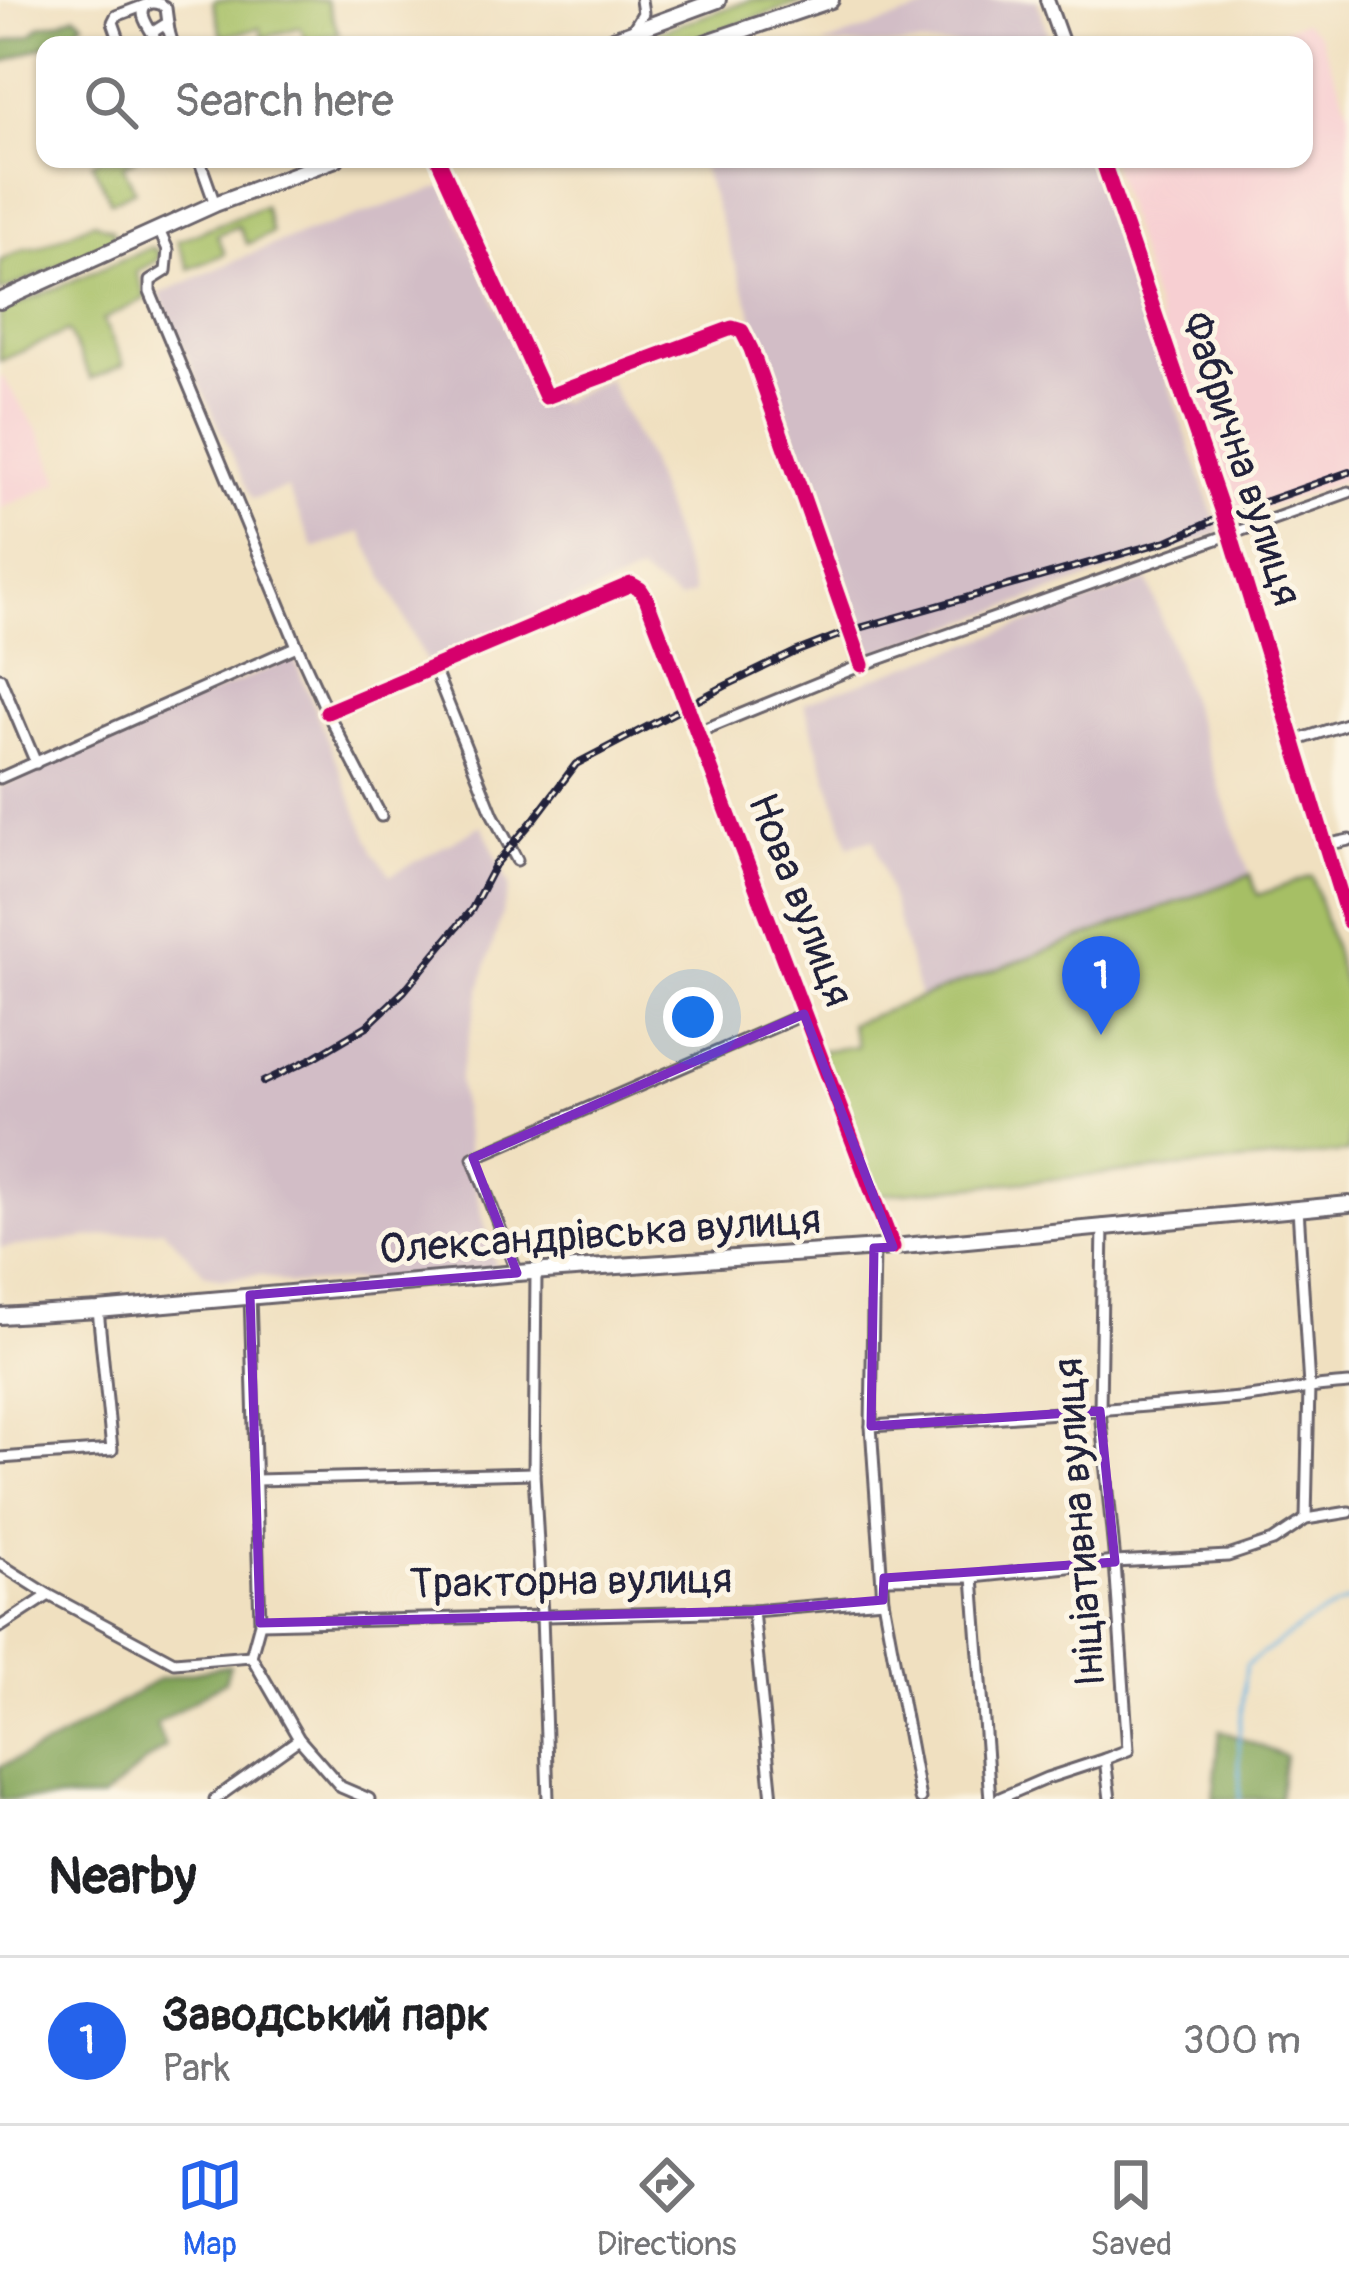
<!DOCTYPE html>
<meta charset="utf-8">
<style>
:root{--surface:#fff;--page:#f6f6f6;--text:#202124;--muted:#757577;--line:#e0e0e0;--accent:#2563eb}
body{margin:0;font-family:Pangolin,sans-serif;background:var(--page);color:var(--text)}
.you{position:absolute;left:693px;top:1017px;width:42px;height:42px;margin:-30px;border:9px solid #fff;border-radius:50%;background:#1a73e8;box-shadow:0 0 0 18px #1a73e833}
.badge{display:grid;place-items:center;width:78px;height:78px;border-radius:50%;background:var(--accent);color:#fff;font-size:39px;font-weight:700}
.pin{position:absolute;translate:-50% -99px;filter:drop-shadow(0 3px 6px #0008)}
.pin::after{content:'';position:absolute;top:63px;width:42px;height:36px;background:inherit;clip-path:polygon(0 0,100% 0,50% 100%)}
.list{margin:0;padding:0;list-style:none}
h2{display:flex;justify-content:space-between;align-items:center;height:156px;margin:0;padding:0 48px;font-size:51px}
h2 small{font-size:39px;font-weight:400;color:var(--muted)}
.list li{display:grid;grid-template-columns:78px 1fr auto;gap:36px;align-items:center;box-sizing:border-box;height:168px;padding:0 48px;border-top:3px solid var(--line)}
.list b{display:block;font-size:45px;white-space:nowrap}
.list p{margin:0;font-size:39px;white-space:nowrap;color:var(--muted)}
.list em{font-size:39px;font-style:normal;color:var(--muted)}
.icon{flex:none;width:66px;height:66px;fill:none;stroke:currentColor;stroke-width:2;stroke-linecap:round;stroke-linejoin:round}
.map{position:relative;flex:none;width:1349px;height:1799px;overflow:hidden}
.search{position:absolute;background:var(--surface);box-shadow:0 3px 9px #0004;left:36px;right:36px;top:36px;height:132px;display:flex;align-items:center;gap:30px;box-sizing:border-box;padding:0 42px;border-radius:24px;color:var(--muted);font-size:45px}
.sheet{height:324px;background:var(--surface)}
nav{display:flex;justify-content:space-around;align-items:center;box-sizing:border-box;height:168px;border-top:3px solid var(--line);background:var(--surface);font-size:33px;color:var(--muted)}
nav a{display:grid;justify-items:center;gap:6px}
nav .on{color:var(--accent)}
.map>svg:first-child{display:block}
.built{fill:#f7cfd2}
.industrial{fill:#d2bdc6}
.green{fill:#a6bf65;stroke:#647050;stroke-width:3}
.forest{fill:#84a65a;stroke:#53644a;stroke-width:3}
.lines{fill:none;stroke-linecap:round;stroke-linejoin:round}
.stream{stroke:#68b1e0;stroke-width:3}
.minor-casing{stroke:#6a646a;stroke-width:15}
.tertiary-casing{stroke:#6a646a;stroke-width:18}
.secondary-casing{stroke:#6a646a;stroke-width:20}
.minor{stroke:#fff;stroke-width:9}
.tertiary{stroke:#fff;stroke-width:12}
.secondary{stroke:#fff;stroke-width:14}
.rail-casing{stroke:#22223b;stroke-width:8}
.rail{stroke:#fcf5e5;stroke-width:3;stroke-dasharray:9;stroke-linecap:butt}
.cycleway-casing{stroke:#fcf5e5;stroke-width:22}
.cycleway{stroke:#d6006c;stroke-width:15}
.marked{fill:none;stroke:#7b2cbf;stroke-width:9;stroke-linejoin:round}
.labels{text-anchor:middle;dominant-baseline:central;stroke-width:10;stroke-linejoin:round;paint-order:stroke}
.street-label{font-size:42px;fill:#22223b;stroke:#fcf5e5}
</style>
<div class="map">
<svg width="1349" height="1799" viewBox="0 0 1349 1799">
<rect width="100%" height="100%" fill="#fcf5e5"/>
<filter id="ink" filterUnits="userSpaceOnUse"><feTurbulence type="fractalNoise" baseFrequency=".00833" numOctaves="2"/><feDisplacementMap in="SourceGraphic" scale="24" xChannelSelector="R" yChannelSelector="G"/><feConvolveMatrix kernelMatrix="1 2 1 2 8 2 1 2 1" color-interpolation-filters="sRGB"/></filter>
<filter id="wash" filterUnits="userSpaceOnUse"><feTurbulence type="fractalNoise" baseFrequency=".004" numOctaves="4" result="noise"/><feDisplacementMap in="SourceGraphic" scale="48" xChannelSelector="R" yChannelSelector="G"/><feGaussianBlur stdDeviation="2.7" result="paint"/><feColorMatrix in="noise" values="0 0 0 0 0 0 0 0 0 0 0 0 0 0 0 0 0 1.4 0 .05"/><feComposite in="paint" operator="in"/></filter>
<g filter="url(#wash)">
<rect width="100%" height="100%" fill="#f0e0c0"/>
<g class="built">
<polygon points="1304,22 1319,35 1349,110 1349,479 1222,524 1110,159 1304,159 1304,45 1238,45"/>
<polygon points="3,377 40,434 60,482 0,509 0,378"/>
</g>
<g class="industrial">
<polygon points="951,0 1037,0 1052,45 821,45"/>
<polygon points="699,159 1091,159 1220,533 870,655"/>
<polygon points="444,186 538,402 561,401 608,379 648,460 694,594 679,600 639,573 427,663 361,532 314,549 287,488 252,499 159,294 274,244"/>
<polygon points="1148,580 1250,875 920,998 874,839 849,846 804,703"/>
<polygon points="294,658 375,855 391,875 482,825 510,887 485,970 459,1079 469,1160 497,1274 291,1284 260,1275 222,1279 205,1274 163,1229 0,1248 0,787 106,738"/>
</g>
<g class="green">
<polygon points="215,0 326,0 339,34 308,43 300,27 263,38 260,28 222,37 213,3"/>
<polygon points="751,0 808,0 677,45 619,45"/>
<polygon points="101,159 137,159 123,166 135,190 111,202 92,163"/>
<polygon points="264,206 272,233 247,244 238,226 217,235 225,254 189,269 177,241"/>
<polygon points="94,222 113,230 115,242 0,292 0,261 25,249 40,247"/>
<polygon points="149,248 153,248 159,253 158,260 136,272 146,298 103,320 124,364 91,379 68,331 0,361 0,312"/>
<polygon points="1250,875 1258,895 1312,876 1349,1000 1349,1152 875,1195 819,1051 857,1046 850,1024"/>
</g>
<g class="forest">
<polygon points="75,15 84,22 68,37 0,63 0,43 31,35 40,26 60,22"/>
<polygon points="230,1665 225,1681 156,1724 165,1746 102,1799 0,1799 0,1767 53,1743 159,1679"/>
<polygon points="1220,1730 1285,1756 1279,1799 1213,1799"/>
</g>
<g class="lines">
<polyline class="stream" points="1240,1799 1239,1738 1246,1665 1309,1621 1349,1600"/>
</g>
</g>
<g filter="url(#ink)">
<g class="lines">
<defs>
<g id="minor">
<polyline points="634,28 643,13 641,0"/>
<path d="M153,35C150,29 143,20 143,13C144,0 159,1 166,8L169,31"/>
<polyline points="121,45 113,22 116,16 148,4"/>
<polyline points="156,45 153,32 164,25 169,31 173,45"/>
<polyline points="199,159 215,204"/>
<polyline points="438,159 546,397 732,328 742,331 751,349 862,665"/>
<polyline points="158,228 168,250 166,271 150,281 150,292 297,646 327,712 381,816"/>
<polyline points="433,666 493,815 517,860"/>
<polyline points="0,678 36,763"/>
<polyline points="327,712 631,584 640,589 646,598 893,1247"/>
<polyline points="698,732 862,665 1349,492"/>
<polyline points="1295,741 1349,723"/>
<polyline points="0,778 297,646"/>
<polyline points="1325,845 1349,840"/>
<polyline points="1298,1208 1309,1387 1306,1519"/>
<polyline points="1103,1225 1100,1411 1115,1562 1128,1750 1105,1759 1110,1799"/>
<polyline points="874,1248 871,1426 883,1600 920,1799"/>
<polyline points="517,1273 473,1158 804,1014"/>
<polyline points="536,1273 534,1473 542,1615 548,1799"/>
<polyline points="250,1295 260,1623 251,1656"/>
<path d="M871,1426C994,1418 1117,1409 1239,1398C1276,1394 1312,1386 1349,1384"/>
<polyline points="0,1458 112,1450 98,1310"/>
<polyline points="256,1480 534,1473"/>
<polyline points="0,1564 49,1595 174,1662 251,1656 299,1739 341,1787 369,1799"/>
<polyline points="973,1577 990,1799"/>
<polyline points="884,1578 973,1577 1115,1562 1228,1556 1273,1541 1306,1519 1349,1512"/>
<polyline points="753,1611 772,1799"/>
<polyline points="260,1623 753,1611 883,1600"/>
<polyline points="0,1627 49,1595"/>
<polyline points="215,1799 299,1739"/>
<polyline points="998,1799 1047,1778 1105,1759"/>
</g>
<g id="tertiary">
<polyline points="1047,0 1063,45"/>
<polyline points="1102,159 1230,533 1349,922"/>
</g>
<g id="secondary">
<polyline points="597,45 718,0"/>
<polyline points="699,45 831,0"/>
<polyline points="0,301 215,204 336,159"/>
<polyline points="0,1316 98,1310 517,1273 893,1247 1349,1204"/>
</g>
</defs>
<use href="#minor" class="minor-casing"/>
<use href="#tertiary" class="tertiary-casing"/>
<use href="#secondary" class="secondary-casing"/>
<use href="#minor" class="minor"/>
<use href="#tertiary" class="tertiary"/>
<use href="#secondary" class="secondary"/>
<defs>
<polyline id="rail" points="263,1082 313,1058 367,1026 404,991 472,909 495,865 535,818 576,764 725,686 795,652 849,631 1170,540 1224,516 1349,472"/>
</defs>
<use href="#rail" class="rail-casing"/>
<use href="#rail" class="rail"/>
<defs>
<g id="cycleway">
<polyline points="438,159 546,397 732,328 742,331 751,349 862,665"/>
<polyline points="1102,159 1230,533 1349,922"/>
<polyline points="327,712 631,584 640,589 646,598 893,1247"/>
</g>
</defs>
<use href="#cycleway" class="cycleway-casing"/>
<use href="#cycleway" class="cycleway"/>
</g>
</g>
<path class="marked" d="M804,1014L893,1247L874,1248L871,1426L1100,1411L1115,1562L884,1578L883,1600L753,1611L260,1623L250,1295L517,1273L473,1158Z"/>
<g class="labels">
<g class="street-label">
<text transform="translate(1241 459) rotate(72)">Фабрична вулиця</text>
<text transform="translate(800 900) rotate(69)">Нова вулиця</text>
<text transform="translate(600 1235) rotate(-4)">Олександрівська вулиця</text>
<text transform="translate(1080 1522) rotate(-94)">Ініціативна вулиця</text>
<text transform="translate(571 1582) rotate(-1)">Тракторна вулиця</text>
</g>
</g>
</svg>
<div class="you"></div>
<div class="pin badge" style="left:1101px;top:1035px">1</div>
<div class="search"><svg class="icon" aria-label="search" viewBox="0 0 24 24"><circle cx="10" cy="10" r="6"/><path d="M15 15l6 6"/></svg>Search here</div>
</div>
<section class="sheet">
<h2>Nearby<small></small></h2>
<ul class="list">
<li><span class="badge">1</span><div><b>Заводський парк</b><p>Park</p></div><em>300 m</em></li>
</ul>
</section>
<nav>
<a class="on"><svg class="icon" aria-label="map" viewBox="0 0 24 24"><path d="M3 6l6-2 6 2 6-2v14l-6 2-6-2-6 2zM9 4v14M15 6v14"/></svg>Map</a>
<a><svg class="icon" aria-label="directions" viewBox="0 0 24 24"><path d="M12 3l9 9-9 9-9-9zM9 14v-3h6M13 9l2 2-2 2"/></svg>Directions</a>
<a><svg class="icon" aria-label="saved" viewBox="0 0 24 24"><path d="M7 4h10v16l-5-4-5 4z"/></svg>Saved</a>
</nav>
